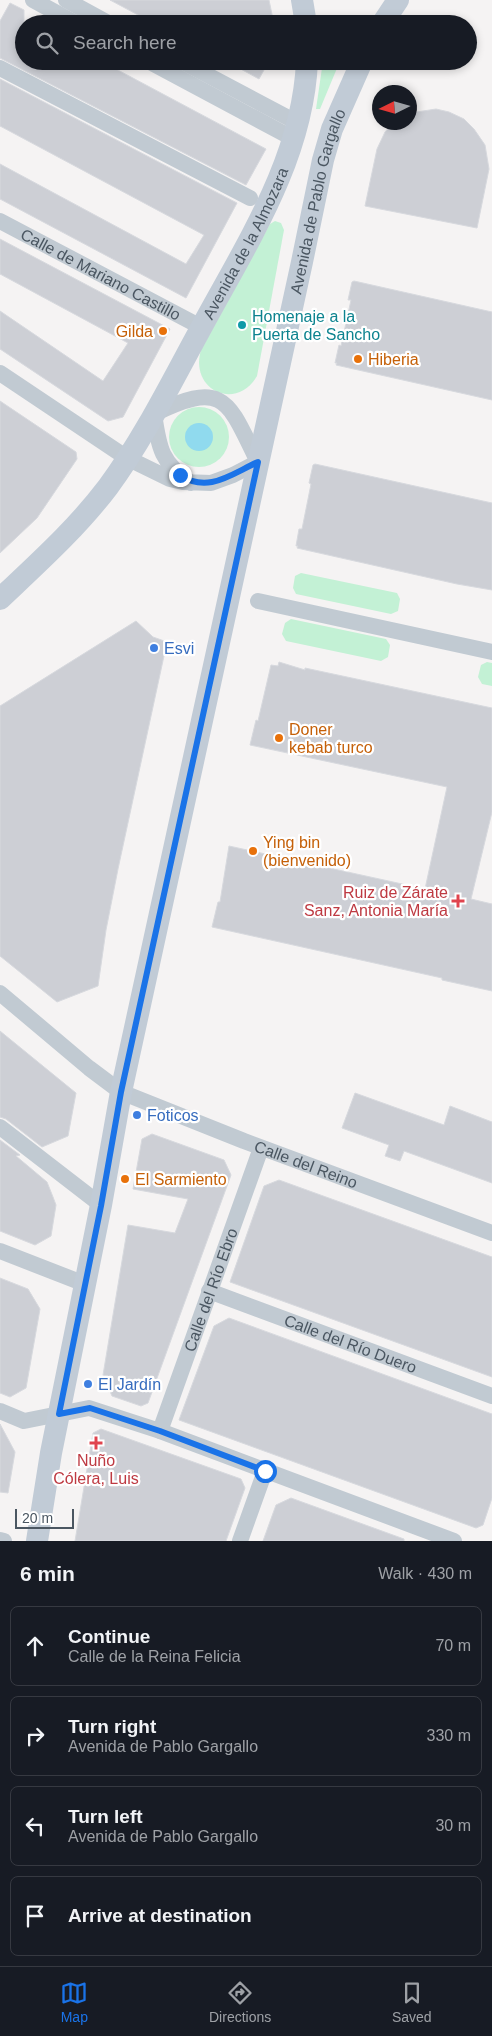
<!DOCTYPE html>
<meta charset="utf-8">
<style>
:root{--surface:#171b24;--page:#20242c;--text:#f1f3f6;--muted:#9ea1a6;--line:#363941;--accent:#1a73e8}
body{margin:0;font-family:Helvetica,sans-serif;background:var(--page);color:var(--text)}
.compass{position:absolute;left:372px;top:85px;width:45px;height:45px;border-radius:50%;background:var(--surface);box-shadow:0 2px 8px #0003;rotate:265deg}
.scale{position:absolute;left:15px;bottom:12px;width:59px;box-sizing:border-box;padding-left:5px;border:2px solid #4a5661;border-top:0;font-size:14px;line-height:18px;white-space:nowrap;color:#4a5661;-webkit-text-stroke:4px #fff;paint-order:stroke}
.stop{position:absolute;width:15px;height:15px;margin:-11px;border:4px solid #1a73e8;border-radius:50%;background:#fff}
.stop.end{background:#1a73e8;border-color:#fff;box-shadow:0 1px 5px #0008}
.list{margin:0;padding:0;list-style:none}
h2{display:flex;justify-content:space-between;align-items:center;height:65px;margin:0;padding:0 20px;font-size:21px}
h2 small{font-size:16px;font-weight:400;color:var(--muted)}
.list li{display:grid;grid-template-columns:32px 1fr auto;gap:15px;align-items:center;box-sizing:border-box;height:80px;margin:0 10px 10px;padding:0 10px;border:1px solid var(--line);border-radius:8px}
.list b{display:block;font-size:19px;white-space:nowrap}
.list p{margin:0;font-size:16px;white-space:nowrap;color:var(--muted)}
.list em{font-size:16px;font-style:normal;color:var(--muted)}
.icon{flex:none;width:28px;height:28px;fill:none;stroke:currentColor;stroke-width:2;stroke-linecap:round;stroke-linejoin:round}
.map{position:relative;flex:none;width:492px;height:1541px;overflow:hidden}
.search{position:absolute;background:var(--surface);box-shadow:0 2px 8px #0003;left:15px;right:15px;top:15px;height:55px;display:flex;align-items:center;gap:12px;box-sizing:border-box;padding:0 18px;border-radius:28px;color:var(--muted);font-size:19px}
.sheet{height:425px;background:var(--surface)}
nav{display:flex;justify-content:space-around;align-items:center;box-sizing:border-box;height:70px;border-top:1px solid var(--line);background:var(--surface);font-size:14px;color:var(--muted)}
nav a{display:grid;justify-items:center;gap:2px}
nav .on{color:var(--accent)}
.map>svg:first-child{display:block}
.green{fill:#c3f1d5}
.water{fill:#90daee}
.building{fill:#cdcfd5;stroke:#d7d9de}
.lines{fill:none;stroke-linecap:round;stroke-linejoin:round}
.street{stroke:#c1cad2;stroke-width:16}
.secondary{stroke:#c1cbd6;stroke-width:22}
.route{stroke:#1a73e8;stroke-width:6}
.culture-dot{fill:#0f9aa8;stroke:#fff;stroke-width:2}
.food-dot{fill:#e8710a;stroke:#fff;stroke-width:2}
.shop-dot{fill:#3f7fe0;stroke:#fff;stroke-width:2}
.health-dot{fill:#e0444e;stroke:#fff;stroke-width:2}
.labels{text-anchor:middle;dominant-baseline:central;stroke-width:4.5;stroke-linejoin:round;paint-order:stroke}
.street-label{font-size:16px;fill:#4a5661;stroke:#fff}
.culture-label{font-size:16px;fill:#0d838f;stroke:#fff;text-anchor:start}
.food-label{font-size:16px;fill:#c56008;stroke:#fff;text-anchor:start}
.shop-label{font-size:16px;fill:#366cbe;stroke:#fff;text-anchor:start}
.health-label{font-size:16px;fill:#be3a42;stroke:#fff;text-anchor:end}
</style>
<div class="map">
<svg width="492" height="1541" viewBox="0 0 492 1541">
<rect width="100%" height="100%" fill="#f5f3f3"/>
<g class="green">
<polygon points="323,61 340,61 320,109 316,109"/>
<path d="M275,221L281,223L284,230L257,376C236,412 189,390 201,350L270,224Z"/>
<circle cx="199" cy="437" r="30"/>
<polygon points="301,573 397,593 400,599 398,611 391,614 296,594 293,588 295,576"/>
<polygon points="291,619 386,639 390,645 388,657 381,661 286,641 282,634 285,623"/>
<polygon points="487,662 492,663 492,686 482,684 478,677 481,665"/>
</g>
<circle class="water" cx="199" cy="437" r="14"/>
<g class="building">
<polygon points="110,0 269,0 274,24 155,24"/>
<polygon points="10,3 24,10 24,61 101,61 266,149 246,185 0,58 0,21"/>
<polygon points="226,61 269,61 259,79"/>
<polygon points="0,79 237,203 186,298 0,199 0,164 186,264 204,235 0,126"/>
<polygon points="436,109 449,112 464,119 474,129 485,145 489,169 477,228 365,206 377,149 385,132 394,122 410,122 410,113"/>
<polygon points="0,239 170,329 123,417 108,421 0,349 0,311 103,381 128,343 0,274"/>
<polygon points="354,281 492,312 492,400 336,365 337,363 335,363 339,345 341,346 351,300 348,300 352,282"/>
<polygon points="0,401 76,452 77,459 37,518 0,553"/>
<polygon points="315,464 492,503 492,590 457,584 297,548 298,546 296,546 299,529 302,529 311,484 309,483 313,465"/>
<polygon points="136,621 153,637 167,642 118,869 106,930 98,986 57,1002 0,956 0,706"/>
<polygon points="279,662 305,670 305,668 492,708 492,812 471,899 492,904 492,991 442,980 442,978 212,927 218,902 220,902 229,846 425,889 447,787 250,745 256,720 258,721 271,665 278,666"/>
<polygon points="0,1031 76,1093 68,1136 42,1147 6,1119 0,1117"/>
<polygon points="355,1093 444,1125 450,1106 492,1122 492,1183 404,1151 400,1161 385,1156 389,1145 342,1128"/>
<polygon points="152,1134 224,1160 231,1175 148,1403 141,1406 112,1396 103,1375 128,1225 175,1233 188,1199 133,1189 142,1139"/>
<polygon points="0,1140 20,1155 16,1156 47,1182 53,1197 56,1205 51,1236 35,1245 0,1231"/>
<polygon points="279,1180 492,1257 492,1377 230,1282 264,1186"/>
<polygon points="0,1278 28,1289 40,1309 26,1388 10,1397 0,1393"/>
<polygon points="229,1318 492,1414 492,1498 483,1525 476,1528 179,1420 214,1326"/>
<polygon points="0,1424 15,1452 8,1493 0,1492"/>
<polygon points="101,1429 241,1479 245,1488 226,1541 75,1541 93,1433"/>
<polygon points="291,1498 404,1539 404,1541 263,1541 276,1505"/>
</g>
<g class="lines">
<g class="street">
<polyline points="33,0 77,24"/>
<polyline points="66,0 110,24"/>
<polyline points="148,61 294,139"/>
<polyline points="181,61 298,123"/>
<polyline points="0,68 250,198"/>
<path id="s1" d="M0,221L201,327"/>
<path d="M0,373L127,458L170,479L183,482L211,483L233,475L258,462C228,401 225,379 154,414C159,448 161,463 191,483"/>
<polyline points="258,601 492,652"/>
<path id="s2" d="M0,993L89,1068L121,1092L244,1141L492,1233"/>
<polyline points="0,1127 101,1205"/>
<polyline points="0,1251 85,1284"/>
<path id="s3" d="M209,1291L492,1396"/>
<polyline points="0,1411 24,1421 89,1408 160,1431 454,1541"/>
<path id="s4" d="M160,1431L261,1148"/>
<polyline points="0,1540 4,1541"/>
<polyline points="240,1541 265,1471"/>
</g>
<g class="secondary">
<polyline points="302,0 306,24"/>
<polyline points="382,24 398,0"/>
<path id="s5" d="M0,599C38,563 77,528 108,487C144,438 171,383 200,330C245,246 303,160 307,61"/>
<path id="s6" d="M37,1541L51,1453L101,1205L121,1092L302,262L323,160L332,129L362,61"/>
</g>
</g>
<g class="lines">
<path class="route" d="M180,475C208,494 231,474 258,462L121,1092L101,1206L59,1414L90,1408L160,1431L265,1471"/>
</g>
<circle class="culture-dot" cx="242" cy="325" r="5"/>
<g class="food-dot">
<circle cx="163" cy="331" r="5"/>
<circle cx="358" cy="359" r="5"/>
<circle cx="279" cy="738" r="5"/>
<circle cx="253" cy="851" r="5"/>
<circle cx="125" cy="1179" r="5"/>
</g>
<g class="shop-dot">
<circle cx="154" cy="648" r="5"/>
<circle cx="137" cy="1115" r="5"/>
<circle cx="88" cy="1384" r="5"/>
</g>
<g class="health-dot">
<path d="M455.5 893.5h5v5h5v5h-5v5h-5v-5h-5v-5h5z"/>
<path d="M93.5 1435.5h5v5h5v5h-5v5h-5v-5h-5v-5h5z"/>
</g>
<g class="labels">
<g class="street-label">
<text stroke="none"><textPath href="#s6" startOffset="1369">Avenida de Pablo Gargallo</textPath></text>
<text stroke="none"><textPath href="#s5" startOffset="436">Avenida de la Almozara</textPath></text>
<text stroke="none"><textPath href="#s1" startOffset="114">Calle de Mariano Castillo</textPath></text>
<text stroke="none"><textPath href="#s2" startOffset="355">Calle del Reino</textPath></text>
<text stroke="none"><textPath href="#s4" startOffset="150">Calle del Río Ebro</textPath></text>
<text stroke="none"><textPath href="#s3" startOffset="151">Calle del Río Duero</textPath></text>
</g>
<g class="culture-label">
<text x="252" y="316">Homenaje a la<tspan x="252" dy="18">Puerta de Sancho</tspan></text>
</g>
<g class="food-label">
<text x="153" y="331" text-anchor="end">Gilda</text>
<text x="368" y="359">Hiberia</text>
<text x="289" y="729">Doner<tspan x="289" dy="18">kebab turco</tspan></text>
<text x="263" y="842">Ying bin<tspan x="263" dy="18">(bienvenido)</tspan></text>
<text x="135" y="1179">El Sarmiento</text>
</g>
<g class="shop-label">
<text x="164" y="648">Esvi</text>
<text x="147" y="1115">Foticos</text>
<text x="98" y="1384">El Jardín</text>
</g>
<g class="health-label">
<text x="448" y="892">Ruiz de Zárate<tspan x="448" dy="18">Sanz, Antonia María</tspan></text>
<text x="96" y="1460" text-anchor="middle">Nuño<tspan x="96" dy="18">Cólera, Luis</tspan></text>
</g>
</g>
</svg>
<svg class="compass" viewBox="-18 -18 36 36"><path d="M0-13l5 13h-10z" fill="#e53935"/><path d="M0 13l5-13h-10z" fill="#9ea1a6"/></svg>
<div class="scale">20 m</div>
<div class="stop" style="left:265px;top:1471px"></div>
<div class="stop end" style="left:180px;top:475px"></div>
<div class="search"><svg class="icon" aria-label="search" viewBox="0 0 24 24"><circle cx="10" cy="10" r="6"/><path d="M15 15l6 6"/></svg>Search here</div>
</div>
<section class="sheet">
<h2>6 min<small>Walk · 430 m</small></h2>
<ul class="list">
<li><svg class="icon" aria-label="ahead" viewBox="0 0 24 24"><path d="M12 20V5M6 11l6-6 6 6"/></svg><div><b>Continue</b><p>Calle de la Reina Felicia</p></div><em>70 m</em></li>
<li><svg class="icon" aria-label="right" viewBox="0 0 24 24"><path d="M7 20v-9h11M14 6l5 5-5 5"/></svg><div><b>Turn right</b><p>Avenida de Pablo Gargallo</p></div><em>330 m</em></li>
<li><svg class="icon" aria-label="left" viewBox="0 0 24 24"><path d="M17 20v-9H6M10 6l-5 5 5 5"/></svg><div><b>Turn left</b><p>Avenida de Pablo Gargallo</p></div><em>30 m</em></li>
<li><svg class="icon" aria-label="arrive" viewBox="0 0 24 24"><path d="M6 21V4h12l-3 4 3 4H6"/></svg><div><b>Arrive at destination</b></div></li>
</ul>
</section>
<nav>
<a class="on"><svg class="icon" aria-label="map" viewBox="0 0 24 24"><path d="M3 6l6-2 6 2 6-2v14l-6 2-6-2-6 2zM9 4v14M15 6v14"/></svg>Map</a>
<a><svg class="icon" aria-label="directions" viewBox="0 0 24 24"><path d="M12 3l9 9-9 9-9-9zM9 14v-3h6M13 9l2 2-2 2"/></svg>Directions</a>
<a><svg class="icon" aria-label="saved" viewBox="0 0 24 24"><path d="M7 4h10v16l-5-4-5 4z"/></svg>Saved</a>
</nav>
